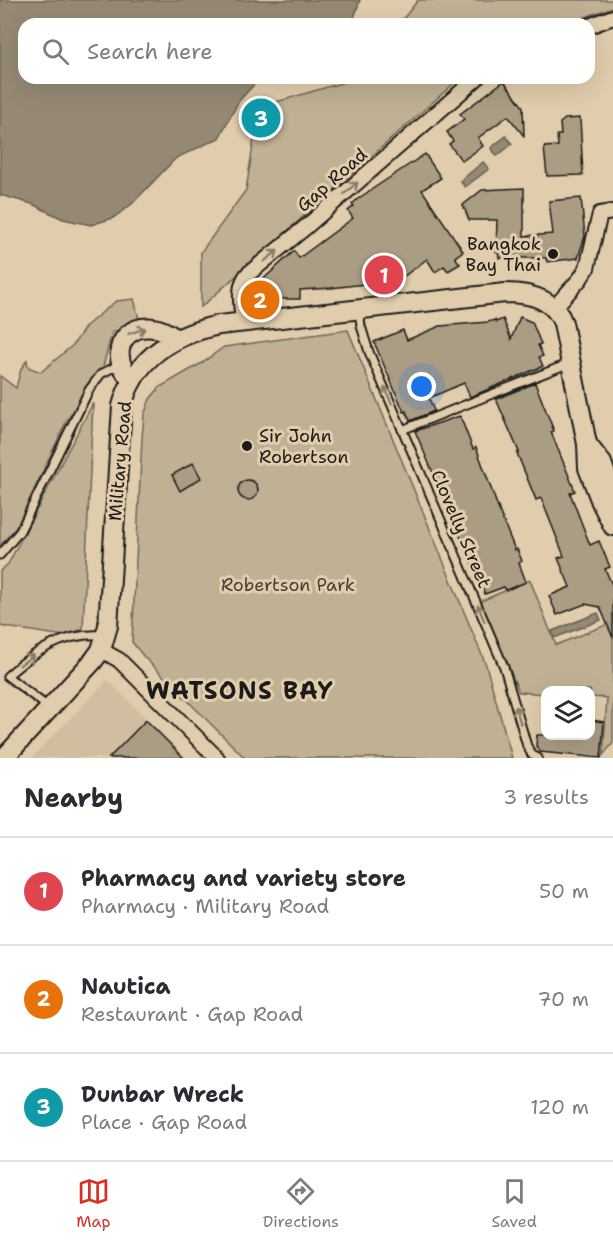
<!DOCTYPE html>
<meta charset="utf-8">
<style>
:root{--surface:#fff;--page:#f2f2f3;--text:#2b2b33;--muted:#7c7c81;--line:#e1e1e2;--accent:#d93025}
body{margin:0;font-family:"Shantell Sans",sans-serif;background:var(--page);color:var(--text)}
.controls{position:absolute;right:18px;bottom:18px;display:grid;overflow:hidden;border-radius:12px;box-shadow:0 6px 24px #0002}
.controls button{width:54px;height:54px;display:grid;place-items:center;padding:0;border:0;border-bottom:2px solid var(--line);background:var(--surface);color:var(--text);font:30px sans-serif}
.you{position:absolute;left:422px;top:387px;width:21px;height:21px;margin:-15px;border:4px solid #fff;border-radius:50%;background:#1a73e8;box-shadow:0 0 0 9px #1a73e833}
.badge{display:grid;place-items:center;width:39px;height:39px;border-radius:50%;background:var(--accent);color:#fff;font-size:20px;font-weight:700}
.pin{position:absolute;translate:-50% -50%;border:3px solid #fff;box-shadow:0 2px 6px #0006}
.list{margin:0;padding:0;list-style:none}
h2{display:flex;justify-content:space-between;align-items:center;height:78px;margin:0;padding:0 24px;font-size:26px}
h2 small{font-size:20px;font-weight:400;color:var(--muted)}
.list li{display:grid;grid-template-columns:39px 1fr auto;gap:18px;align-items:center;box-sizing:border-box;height:108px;padding:0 24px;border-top:2px solid var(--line)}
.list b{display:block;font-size:22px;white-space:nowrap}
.list p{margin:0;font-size:20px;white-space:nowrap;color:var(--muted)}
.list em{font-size:20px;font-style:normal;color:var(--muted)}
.icon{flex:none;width:33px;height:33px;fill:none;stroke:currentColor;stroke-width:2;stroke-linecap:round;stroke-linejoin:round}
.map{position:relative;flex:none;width:613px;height:758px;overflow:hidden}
.search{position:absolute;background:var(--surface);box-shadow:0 6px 24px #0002;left:18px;right:18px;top:18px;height:66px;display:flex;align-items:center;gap:15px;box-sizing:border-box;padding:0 21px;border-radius:18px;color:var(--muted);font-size:22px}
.sheet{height:402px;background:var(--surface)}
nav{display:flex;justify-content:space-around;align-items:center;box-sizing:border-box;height:84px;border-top:2px solid var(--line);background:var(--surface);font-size:16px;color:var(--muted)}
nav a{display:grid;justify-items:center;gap:3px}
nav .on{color:var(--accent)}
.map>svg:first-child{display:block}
.built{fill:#d1bea0}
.green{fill:#c0b194;stroke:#6e6658;stroke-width:1.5}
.water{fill:#958975;stroke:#655d51;stroke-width:1.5}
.building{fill:#ab9c84;stroke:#1c1c1c;stroke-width:1.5}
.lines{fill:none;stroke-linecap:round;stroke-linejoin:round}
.service-casing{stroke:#1c1c1c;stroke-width:11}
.minor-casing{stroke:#1c1c1c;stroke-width:18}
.tertiary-casing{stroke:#1c1c1c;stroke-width:22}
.service{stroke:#e1cdac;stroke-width:7}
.minor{stroke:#e1cdac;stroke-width:14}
.tertiary{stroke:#e1cdac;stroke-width:18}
.oneway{stroke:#887d6b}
.poi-dot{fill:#1c1c1c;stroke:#e1cdac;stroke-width:2}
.labels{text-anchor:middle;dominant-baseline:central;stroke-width:6;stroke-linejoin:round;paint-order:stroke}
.street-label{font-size:18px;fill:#1c1c1c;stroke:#e1cdac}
.poi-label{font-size:18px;fill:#1c1c1c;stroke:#e1cdac;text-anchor:end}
.park-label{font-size:18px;fill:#45413a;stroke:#e1cdac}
.district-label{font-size:24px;font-weight:bold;letter-spacing:1.5px;fill:#1c1c1c;stroke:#e1cdac}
</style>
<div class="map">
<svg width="613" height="758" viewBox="0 0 613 758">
<rect width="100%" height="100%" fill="#e1cdac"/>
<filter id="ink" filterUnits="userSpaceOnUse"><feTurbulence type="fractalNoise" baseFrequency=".0167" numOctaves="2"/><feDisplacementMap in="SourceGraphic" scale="12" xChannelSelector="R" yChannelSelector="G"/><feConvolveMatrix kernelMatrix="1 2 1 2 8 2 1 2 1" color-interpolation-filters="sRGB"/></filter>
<g filter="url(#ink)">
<polygon class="built" points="108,680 186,758 31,758"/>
<g class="green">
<polygon points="418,0 613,0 613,7 566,24 399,24"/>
<polygon points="358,78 460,78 201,307 201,252 246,190 259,107"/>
<polygon points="134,299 140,323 112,332 103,367 67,420 17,526 0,546 0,376 16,388 21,369 27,360 28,367 41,372 73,345 86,326 116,301"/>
<polygon points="348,330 486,665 512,758 245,758 144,657 132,642 142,438 144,415 150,399 160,387 200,364 224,347"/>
<polygon points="93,403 83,629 64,636 0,626 0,571 8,564"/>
<polygon points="530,580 556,645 613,622 613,743 603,755 607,698 591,697 590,690 546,690 545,694 519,692 481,601"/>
</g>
<g class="water">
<polygon points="0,0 360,0 353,21 350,24 24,24 24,78 260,78 239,101 219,138 176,158 132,204 113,218 91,225 63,219 32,204 0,195"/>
<polygon points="506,136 512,144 497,156 491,148"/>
<polygon points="483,162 489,169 465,187 460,181"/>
<polygon points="598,613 601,620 554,638 552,631"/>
</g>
<g class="building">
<polygon points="504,81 523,107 524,136 508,116 478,138 483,146 462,161 449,144 453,141 447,132 464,119 460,114"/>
<polygon points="580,118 583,175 547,176 544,147 558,146 557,135 561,135 560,123 565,119"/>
<polygon points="425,154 441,178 422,190 463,251 455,257 460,264 448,271 444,266 435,272 427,259 399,280 331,288 300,290 300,299 283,299 255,292 260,286 256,286 294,251 299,258 353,218 348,211 354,206 352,204 359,198"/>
<polygon points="524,188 524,236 553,234 549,201 581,198 585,236 578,258 547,262 546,258 499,258 498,252 496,252 497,220 469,220 463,205 482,190"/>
<polygon points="520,317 532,322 541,344 538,345 543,356 539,357 543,366 470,397 464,383 429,398 434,411 410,421 406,411 404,412 374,342 403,330 407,340 440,326 488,322 495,320 496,322 503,319 511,339"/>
<polygon points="535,383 554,431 551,432 575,491 570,493 590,545 599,541 610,567 605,569 613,587 613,638 600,607 585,604 557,615 549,596 570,587 558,558 564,556 541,498 536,500 517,453 519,452 496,399"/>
<polygon points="460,416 473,449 476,447 500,513 515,550 517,549 522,561 519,563 526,582 506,590 504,587 485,594 415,431"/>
<polygon points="193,463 201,478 180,491 172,475"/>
<circle cx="248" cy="490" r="10"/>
<polygon points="146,720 184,758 109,758"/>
<polygon points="591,720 604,722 601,758 540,752 536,746 537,735 591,735"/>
</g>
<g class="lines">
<defs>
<g id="service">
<polyline points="359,311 361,326 369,352 504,667 527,746 532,755 538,758"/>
<polyline points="402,430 570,363"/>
<polyline points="0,555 20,531 89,390 101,374 120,364"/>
<path d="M48,707L7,676C35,651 64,632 103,635"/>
</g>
<g id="minor">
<polyline points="589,26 613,17"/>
<polyline points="554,308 580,279 587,268 600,214 613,212"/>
<path d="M243,322C242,307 237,288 247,275L307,226L477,78"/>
<polyline points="101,650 119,660 217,758"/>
</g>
<g id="tertiary">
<path d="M132,381C98,343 141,309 176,339"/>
<polyline points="587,444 602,463 613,495"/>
<path d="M4,758L93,661L101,650L108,626L122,406C135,357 173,335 219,325L505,293C529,293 554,298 563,323L587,444L588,468L601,502L613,526"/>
</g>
</defs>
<use href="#service" class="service-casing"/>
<use href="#minor" class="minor-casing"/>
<use href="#tertiary" class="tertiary-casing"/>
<use href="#service" class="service"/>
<use href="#minor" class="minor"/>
<use href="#tertiary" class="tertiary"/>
</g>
<defs><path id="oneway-shaft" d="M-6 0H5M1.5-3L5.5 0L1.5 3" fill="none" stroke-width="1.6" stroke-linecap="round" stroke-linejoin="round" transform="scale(1.5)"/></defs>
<g class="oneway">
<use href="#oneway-shaft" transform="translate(351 188) rotate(-41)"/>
<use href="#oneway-shaft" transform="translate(271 256) rotate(-39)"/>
<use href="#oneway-shaft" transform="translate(137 331) rotate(-19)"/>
<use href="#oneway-shaft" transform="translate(388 395) rotate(-113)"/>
<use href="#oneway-shaft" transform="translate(481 613) rotate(-113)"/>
<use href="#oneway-shaft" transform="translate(27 660) rotate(-36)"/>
<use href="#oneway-shaft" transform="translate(518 715) rotate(-106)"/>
</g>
</g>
<g class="poi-dot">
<circle cx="553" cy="254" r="6"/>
<circle cx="247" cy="446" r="6"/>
</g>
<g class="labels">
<g class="street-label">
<text transform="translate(332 180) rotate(-41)">Gap Road</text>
<text transform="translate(120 461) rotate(-85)">Military Road</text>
<text transform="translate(461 529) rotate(67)">Clovelly Street</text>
</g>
<g class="poi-label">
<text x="541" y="244">Bangkok<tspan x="541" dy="21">Bay Thai</tspan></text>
<text x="259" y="436" text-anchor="start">Sir John<tspan x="259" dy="21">Robertson</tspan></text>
</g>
<g class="park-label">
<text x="288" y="585">Robertson Park</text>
</g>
<g class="district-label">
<text x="240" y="691">WATSONS BAY</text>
</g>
</g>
</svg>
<div class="controls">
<button><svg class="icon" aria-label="layers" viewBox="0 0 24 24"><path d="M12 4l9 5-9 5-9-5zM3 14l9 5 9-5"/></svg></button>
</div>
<div class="you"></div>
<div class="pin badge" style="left:384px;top:275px;background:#e0444e">1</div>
<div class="pin badge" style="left:260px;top:300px;background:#e8710a">2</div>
<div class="pin badge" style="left:261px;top:118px;background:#0f9aa8">3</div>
<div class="search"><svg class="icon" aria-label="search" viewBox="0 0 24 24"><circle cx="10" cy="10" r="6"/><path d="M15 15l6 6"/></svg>Search here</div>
</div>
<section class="sheet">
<h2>Nearby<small>3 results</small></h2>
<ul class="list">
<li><span class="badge" style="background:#e0444e">1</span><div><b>Pharmacy and variety store</b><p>Pharmacy · Military Road</p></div><em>50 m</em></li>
<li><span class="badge" style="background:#e8710a">2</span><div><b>Nautica</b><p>Restaurant · Gap Road</p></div><em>70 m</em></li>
<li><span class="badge" style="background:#0f9aa8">3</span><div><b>Dunbar Wreck</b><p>Place · Gap Road</p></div><em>120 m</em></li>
</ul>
</section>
<nav>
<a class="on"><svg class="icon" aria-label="map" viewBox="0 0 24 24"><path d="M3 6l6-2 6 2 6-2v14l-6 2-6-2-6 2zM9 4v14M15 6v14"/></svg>Map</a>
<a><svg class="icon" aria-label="directions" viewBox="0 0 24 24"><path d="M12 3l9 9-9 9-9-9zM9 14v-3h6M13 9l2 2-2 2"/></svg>Directions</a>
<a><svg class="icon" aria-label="saved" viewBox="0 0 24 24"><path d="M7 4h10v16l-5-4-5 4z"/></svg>Saved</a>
</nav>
